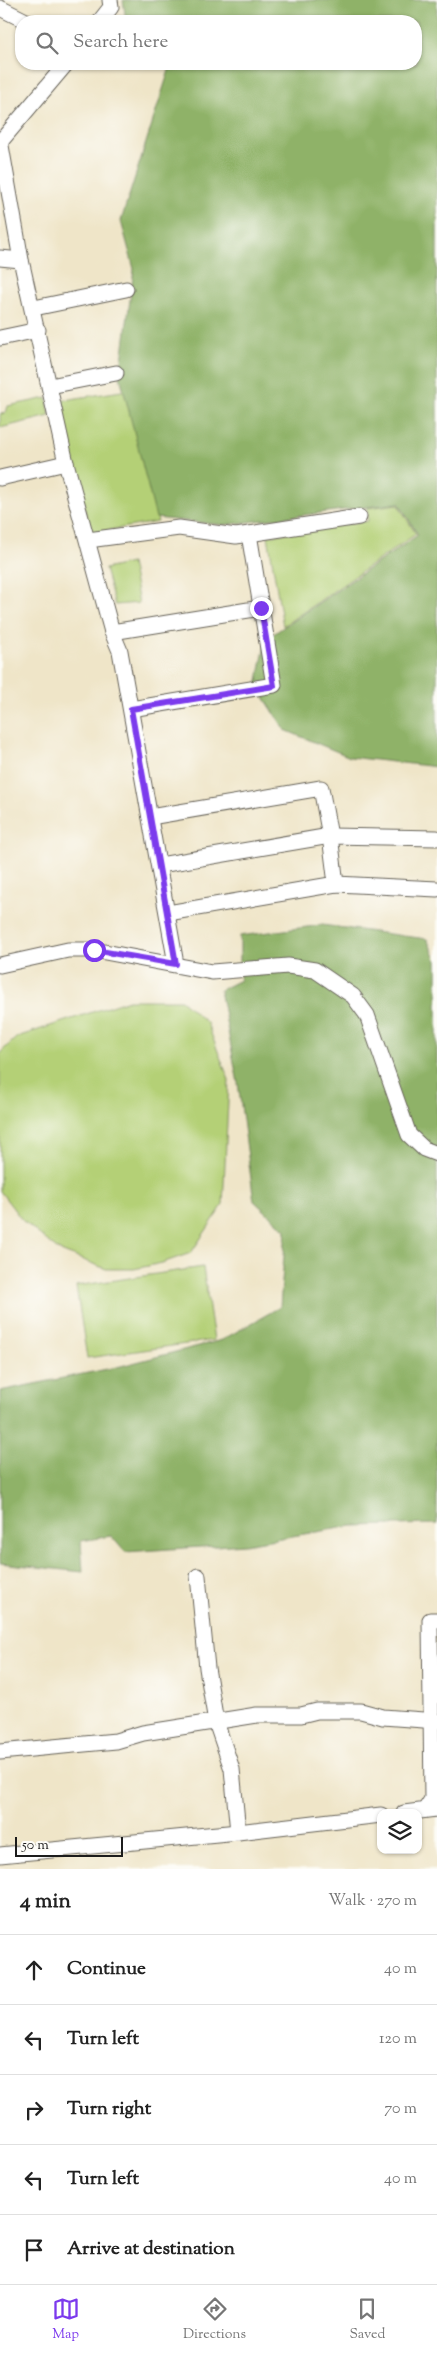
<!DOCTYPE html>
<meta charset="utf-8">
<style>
:root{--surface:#fff;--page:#f6f6f6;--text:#222;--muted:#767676;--line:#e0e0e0;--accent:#7c3aed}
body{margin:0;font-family:"Sorts Mill Goudy",serif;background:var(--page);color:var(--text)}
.controls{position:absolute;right:15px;bottom:15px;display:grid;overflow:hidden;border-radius:10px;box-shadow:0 1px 4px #0004}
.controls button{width:45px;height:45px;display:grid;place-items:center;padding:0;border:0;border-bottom:1px solid var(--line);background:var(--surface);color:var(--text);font:25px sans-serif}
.scale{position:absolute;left:15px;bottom:12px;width:108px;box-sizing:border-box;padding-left:5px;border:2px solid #1c1c1c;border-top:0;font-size:14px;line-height:18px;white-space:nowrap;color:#1c1c1c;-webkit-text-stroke:4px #fdfcf7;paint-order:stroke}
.stop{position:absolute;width:15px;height:15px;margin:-11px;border:4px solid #7c3aed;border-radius:50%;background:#fff}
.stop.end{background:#7c3aed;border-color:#fff;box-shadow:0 1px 5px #0008}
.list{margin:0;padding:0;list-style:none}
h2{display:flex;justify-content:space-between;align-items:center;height:65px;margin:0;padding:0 20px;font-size:21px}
h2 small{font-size:16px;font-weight:400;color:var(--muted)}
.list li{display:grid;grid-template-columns:32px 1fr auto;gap:15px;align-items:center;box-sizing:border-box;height:70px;padding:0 20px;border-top:1px solid var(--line)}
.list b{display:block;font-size:19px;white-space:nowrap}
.list em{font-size:16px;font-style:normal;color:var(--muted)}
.icon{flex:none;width:28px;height:28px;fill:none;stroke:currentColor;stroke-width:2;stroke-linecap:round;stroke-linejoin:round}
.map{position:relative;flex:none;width:437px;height:1869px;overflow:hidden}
.search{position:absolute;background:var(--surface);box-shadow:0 1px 4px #0004;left:15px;right:15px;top:15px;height:55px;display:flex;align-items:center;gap:12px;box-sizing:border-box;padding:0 18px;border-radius:20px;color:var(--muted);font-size:19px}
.sheet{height:415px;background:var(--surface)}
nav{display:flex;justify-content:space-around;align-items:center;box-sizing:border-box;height:70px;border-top:1px solid var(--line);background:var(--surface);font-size:14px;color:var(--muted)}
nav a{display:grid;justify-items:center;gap:2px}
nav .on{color:var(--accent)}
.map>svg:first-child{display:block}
.green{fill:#b4d076;stroke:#687649}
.forest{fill:#8fb267;stroke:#566742}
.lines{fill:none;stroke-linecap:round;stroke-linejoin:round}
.minor-casing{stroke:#666258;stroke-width:17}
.minor{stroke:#fff;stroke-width:15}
.route{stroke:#7c3aed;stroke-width:6}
</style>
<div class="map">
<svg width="437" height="1869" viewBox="0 0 437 1869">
<rect width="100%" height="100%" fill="#fdfcf7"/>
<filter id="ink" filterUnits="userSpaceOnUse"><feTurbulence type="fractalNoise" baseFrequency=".02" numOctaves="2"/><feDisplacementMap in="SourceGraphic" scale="10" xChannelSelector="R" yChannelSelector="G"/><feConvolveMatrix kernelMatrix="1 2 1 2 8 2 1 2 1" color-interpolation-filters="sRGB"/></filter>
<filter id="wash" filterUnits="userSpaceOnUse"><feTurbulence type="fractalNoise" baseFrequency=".0096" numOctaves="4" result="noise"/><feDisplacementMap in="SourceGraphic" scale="20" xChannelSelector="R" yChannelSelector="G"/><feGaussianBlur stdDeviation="1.12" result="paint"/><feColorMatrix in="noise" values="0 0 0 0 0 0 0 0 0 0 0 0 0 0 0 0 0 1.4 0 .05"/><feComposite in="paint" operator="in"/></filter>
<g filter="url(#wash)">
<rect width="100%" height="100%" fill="#efe5c8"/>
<g class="green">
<polygon points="128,390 158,522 91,533 58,401"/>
<polygon points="47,398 50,416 0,428 0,414 6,413 8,406"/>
<polygon points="398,504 416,534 283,626 268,536 368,521 367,508"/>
<polygon points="131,563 139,603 115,605 105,569"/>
<polygon points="129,1000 181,1000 207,1023 229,1080 223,1205 191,1253 162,1263 134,1269 106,1269 58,1250 22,1220 0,1191 0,1053 17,1037"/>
<polygon points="203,1267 214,1340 87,1358 76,1286"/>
</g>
<g class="forest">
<polygon points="123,0 437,0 437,767 350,757 285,730 257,686 266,639 418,535 399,503 224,525 156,518 120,376 134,269 121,221 171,64 416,64 416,21 126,21"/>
<polygon points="322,925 427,939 437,961 437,1524 352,1526 245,1544 125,1552 111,1536 81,1541 83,1572 0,1563 0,1391 117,1367 222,1340 280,1307 286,1230 254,1201 238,1083 220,990 240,980 240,936"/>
</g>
</g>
<g filter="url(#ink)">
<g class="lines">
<defs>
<g id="minor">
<polyline points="0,8 26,21"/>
<polyline points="100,21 111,7 110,0"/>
<polyline points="0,140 21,260 66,463 112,632 120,651 176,964"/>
<polyline points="1,141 66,64"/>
<polyline points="0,258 21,260"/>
<polyline points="34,308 126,289"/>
<polyline points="0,338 38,330"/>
<polyline points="50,386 116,373"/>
<polyline points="0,478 66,463"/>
<polyline points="88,540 179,528 236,536 359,517"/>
<polyline points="112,632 261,608"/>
<polyline points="131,709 274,685 249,534"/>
<polyline points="150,817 321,788 330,836 336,884"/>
<polyline points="160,865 330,836 437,838"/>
<polyline points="168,913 336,884 437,889"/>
<polyline points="0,965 68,950 94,950 212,972 288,966 315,970 353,996 367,1015 409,1135 424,1149 437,1154"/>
<polyline points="198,1576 207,1668 216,1722 232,1769 238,1832"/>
<polyline points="0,1752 116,1741 143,1733 257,1715 301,1715 317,1711 361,1711 383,1717 437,1721"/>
<polyline points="425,1810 432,1799 430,1620 437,1620"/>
<polyline points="404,1813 436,1809"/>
<polyline points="0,1855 238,1832 381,1815"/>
</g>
</defs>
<use href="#minor" class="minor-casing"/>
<use href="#minor" class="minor"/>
</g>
</g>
<g class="lines" filter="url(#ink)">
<polyline class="route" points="94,950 176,964 131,709 274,686 261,608"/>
</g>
</svg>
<div class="controls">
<button><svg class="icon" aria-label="layers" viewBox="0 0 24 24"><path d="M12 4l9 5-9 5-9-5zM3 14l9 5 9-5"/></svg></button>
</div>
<div class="scale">50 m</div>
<div class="stop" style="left:94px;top:950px"></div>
<div class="stop end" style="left:261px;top:608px"></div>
<div class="search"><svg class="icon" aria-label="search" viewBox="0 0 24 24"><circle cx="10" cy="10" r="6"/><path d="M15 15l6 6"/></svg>Search here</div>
</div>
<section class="sheet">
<h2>4 min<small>Walk · 270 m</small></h2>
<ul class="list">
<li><svg class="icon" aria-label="ahead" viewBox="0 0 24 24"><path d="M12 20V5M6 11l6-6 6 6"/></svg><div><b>Continue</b></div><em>40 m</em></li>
<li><svg class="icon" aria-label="left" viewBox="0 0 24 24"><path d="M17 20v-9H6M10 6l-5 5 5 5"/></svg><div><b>Turn left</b></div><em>120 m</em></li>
<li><svg class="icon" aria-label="right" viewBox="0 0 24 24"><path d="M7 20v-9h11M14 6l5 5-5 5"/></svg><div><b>Turn right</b></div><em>70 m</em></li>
<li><svg class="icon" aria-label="left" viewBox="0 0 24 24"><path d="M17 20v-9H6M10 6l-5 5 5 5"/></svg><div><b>Turn left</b></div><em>40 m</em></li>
<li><svg class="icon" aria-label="arrive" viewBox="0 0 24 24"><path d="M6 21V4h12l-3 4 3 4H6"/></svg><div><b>Arrive at destination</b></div></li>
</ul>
</section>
<nav>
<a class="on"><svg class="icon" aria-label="map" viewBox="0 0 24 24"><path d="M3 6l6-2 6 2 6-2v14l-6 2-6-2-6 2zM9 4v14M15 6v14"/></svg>Map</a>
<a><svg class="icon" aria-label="directions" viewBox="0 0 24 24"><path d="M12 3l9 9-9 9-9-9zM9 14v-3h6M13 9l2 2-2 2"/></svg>Directions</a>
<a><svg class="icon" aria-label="saved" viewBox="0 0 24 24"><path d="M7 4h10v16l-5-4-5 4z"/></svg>Saved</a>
</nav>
